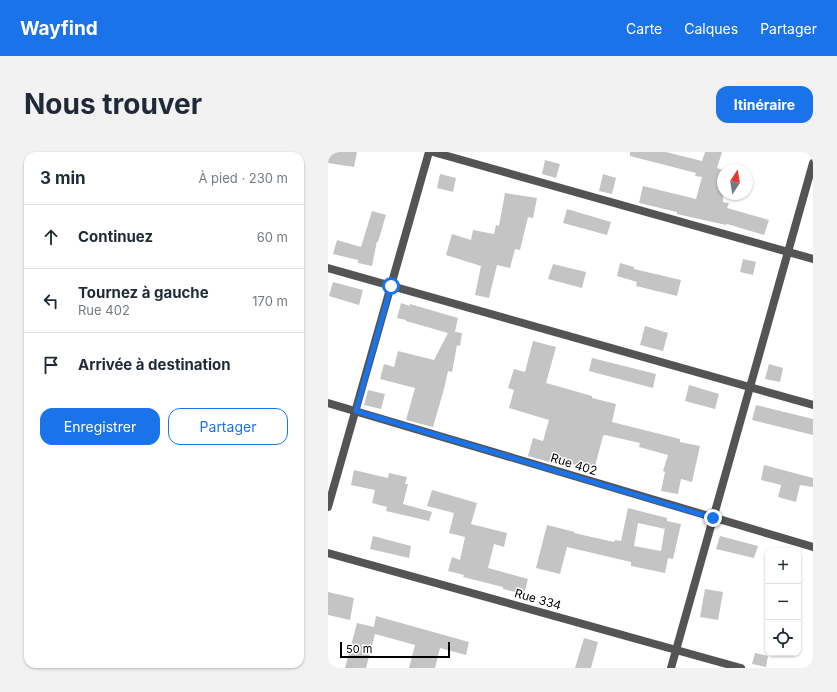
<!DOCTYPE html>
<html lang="fr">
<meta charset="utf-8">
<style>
:root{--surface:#fff;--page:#f2f2f3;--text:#1f2937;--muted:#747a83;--line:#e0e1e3;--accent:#1a73e8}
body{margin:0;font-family:Inter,sans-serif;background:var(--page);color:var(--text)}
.controls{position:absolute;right:12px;bottom:12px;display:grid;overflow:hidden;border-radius:8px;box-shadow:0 1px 3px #0004}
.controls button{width:36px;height:36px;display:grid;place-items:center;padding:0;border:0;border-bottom:1px solid var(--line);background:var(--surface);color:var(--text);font:20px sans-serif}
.compass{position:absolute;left:389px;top:12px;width:36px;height:36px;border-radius:50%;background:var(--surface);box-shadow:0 1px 3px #0004;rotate:12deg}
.scale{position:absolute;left:12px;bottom:10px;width:110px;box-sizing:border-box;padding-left:4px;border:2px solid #000;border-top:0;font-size:11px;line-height:14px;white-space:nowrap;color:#000;-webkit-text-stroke:3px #fff;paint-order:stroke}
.stop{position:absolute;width:12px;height:12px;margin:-9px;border:3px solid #1a73e8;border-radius:50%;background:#fff}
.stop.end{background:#1a73e8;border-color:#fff;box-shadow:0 1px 4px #0008}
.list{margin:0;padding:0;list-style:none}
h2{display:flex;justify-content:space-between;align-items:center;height:52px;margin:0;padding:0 16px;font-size:17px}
h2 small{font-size:13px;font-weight:400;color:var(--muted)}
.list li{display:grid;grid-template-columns:26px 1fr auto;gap:12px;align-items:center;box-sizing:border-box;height:64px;padding:0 16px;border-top:1px solid var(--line)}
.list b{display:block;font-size:15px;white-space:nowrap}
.list p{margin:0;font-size:13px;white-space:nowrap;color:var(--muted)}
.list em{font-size:13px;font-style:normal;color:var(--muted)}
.actions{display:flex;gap:8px;padding:12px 16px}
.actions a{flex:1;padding:9px 0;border:1px solid var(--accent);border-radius:12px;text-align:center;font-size:14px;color:var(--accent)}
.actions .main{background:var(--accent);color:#fff}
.icon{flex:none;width:22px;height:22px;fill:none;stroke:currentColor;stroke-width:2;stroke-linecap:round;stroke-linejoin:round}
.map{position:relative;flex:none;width:485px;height:516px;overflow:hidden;border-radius:12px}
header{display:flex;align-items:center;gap:24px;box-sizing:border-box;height:56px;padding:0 20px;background:var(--accent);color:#fff}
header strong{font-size:19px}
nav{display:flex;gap:22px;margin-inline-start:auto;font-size:14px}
.intro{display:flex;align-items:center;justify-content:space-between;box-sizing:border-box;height:96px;padding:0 24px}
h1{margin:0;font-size:28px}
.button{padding:10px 18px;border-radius:12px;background:var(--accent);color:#fff;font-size:14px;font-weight:700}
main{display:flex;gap:24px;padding:0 24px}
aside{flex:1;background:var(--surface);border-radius:12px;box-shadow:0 1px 3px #0004}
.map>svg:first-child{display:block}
.building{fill:#c4c4c4;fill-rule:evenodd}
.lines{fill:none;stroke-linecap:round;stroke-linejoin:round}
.minor{stroke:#545454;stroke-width:8}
.route{stroke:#1a73e8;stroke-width:5}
.labels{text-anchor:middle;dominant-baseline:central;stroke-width:3;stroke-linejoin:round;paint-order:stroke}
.street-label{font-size:12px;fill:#000;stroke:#fff}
</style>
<header>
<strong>Wayfind</strong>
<nav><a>Carte</a><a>Calques</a><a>Partager</a></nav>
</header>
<div class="intro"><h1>Nous trouver</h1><a class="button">Itinéraire</a></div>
<main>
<aside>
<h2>3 min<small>À pied · 230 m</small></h2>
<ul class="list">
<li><svg class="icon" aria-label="ahead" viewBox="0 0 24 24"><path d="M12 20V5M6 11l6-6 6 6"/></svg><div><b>Continuez</b></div><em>60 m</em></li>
<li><svg class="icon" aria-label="left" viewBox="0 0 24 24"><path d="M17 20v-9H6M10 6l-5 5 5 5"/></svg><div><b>Tournez à gauche</b><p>Rue 402</p></div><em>170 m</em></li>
<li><svg class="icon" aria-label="arrive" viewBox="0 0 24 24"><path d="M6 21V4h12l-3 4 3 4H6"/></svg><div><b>Arrivée à destination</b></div></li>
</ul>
<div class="actions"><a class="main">Enregistrer</a><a>Partager</a></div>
</aside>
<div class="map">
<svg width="485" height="516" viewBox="0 0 485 516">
<rect width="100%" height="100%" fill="#fff"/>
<g class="building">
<polygon points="0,0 29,0 26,15 0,11"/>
<polygon points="302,0 338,0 374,9 377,0 394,0 389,16 395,18 395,50 401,51 399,56 441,68 436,83 399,72 398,73 349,62 349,60 311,51 315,34 368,47 374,25 367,24 368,21 302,4"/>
<polygon points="217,8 232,12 228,26 214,22"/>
<polygon points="112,22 128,26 125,40 109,36"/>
<polygon points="275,22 288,26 284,42 271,39"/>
<polygon points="177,41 209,46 205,66 200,65 192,98 187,97 182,116 169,113 161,146 147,143 153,114 118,103 124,82 143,88 145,78 166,82 168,73 171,74"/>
<polygon points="239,57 283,70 279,83 235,71"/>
<polygon points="44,59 58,63 50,90 49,89 44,114 30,111 30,108 5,102 9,88 33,95"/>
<polygon points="415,107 428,110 425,123 412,120"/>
<polygon points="292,111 306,115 306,117 353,128 349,144 308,134 309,130 289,124"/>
<polygon points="225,112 258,120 254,136 220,127"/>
<polygon points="5,130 35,138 31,153 1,144"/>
<polygon points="73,151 82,154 82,152 130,166 127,180 134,181 132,194 129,193 124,220 120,219 116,237 105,275 78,268 87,236 52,227 56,212 66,215 70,199 106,208 120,181 78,169 78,168 69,166"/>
<polygon points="317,174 340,181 335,199 312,193"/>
<polygon points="205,189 228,195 218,231 264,244 264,246 288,252 284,270 352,287 352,290 372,294 364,330 353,327 350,342 333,339 337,320 335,319 340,303 311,295 312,291 277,283 275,284 266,318 233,309 232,313 200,304 205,286 215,289 221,268 181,256 186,238 180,236 186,217 197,220"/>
<polygon points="264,206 328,222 325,236 261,219"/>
<polygon points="441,212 455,216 452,230 437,227"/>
<polygon points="361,233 391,242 387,257 357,249"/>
<polygon points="40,238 57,242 53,257 36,253"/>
<polygon points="428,253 485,267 485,283 424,268"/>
<polygon points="436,313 485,326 485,335 472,333 468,350 450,345 453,333 433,328"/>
<polygon points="26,318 60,326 61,321 79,325 77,332 80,332 75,352 104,360 101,369 58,359 59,355 44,351 47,338 23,333"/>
<polygon points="104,338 149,351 143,372 179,381 176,395 166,392 160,416 200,427 196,442 175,437 175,435 135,425 136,423 120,419 124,405 132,408 137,385 121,381 126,361 99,354"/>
<path d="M300,356L339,366V369L353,372L345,407L340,406L337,421L303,414V410L239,395L232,422L208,416L219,373L247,380L246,381L286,390L287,388L293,389ZM310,371L337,377V375L333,399L306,394Z"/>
<polygon points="45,384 83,394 81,406 42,397"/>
<polygon points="392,384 430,394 426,406 388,397"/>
<polygon points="377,437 395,440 390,468 372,465"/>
<polygon points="0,440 26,446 22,468 0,463"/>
<polygon points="48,464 141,490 138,503 112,496 107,516 81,516 87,493 47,482 38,516 17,516 29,471 46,475"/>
<polygon points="256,486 270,490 263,516 247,516"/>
<polygon points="427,501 440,504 438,515 424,512"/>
</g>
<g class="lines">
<g class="minor">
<polyline points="105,0 485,107"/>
<polyline points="0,116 485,253"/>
<polyline points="0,251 485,395"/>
<polyline points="0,355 101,0"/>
<polyline points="0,401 413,516"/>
<polyline points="343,516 485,11"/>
</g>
</g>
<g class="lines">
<polyline class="route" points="63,134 28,259 385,366"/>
</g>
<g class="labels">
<g class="street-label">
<text transform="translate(246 312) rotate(17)">Rue 402</text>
<text transform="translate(210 447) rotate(16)">Rue 334</text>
</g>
</g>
</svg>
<div class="controls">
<button>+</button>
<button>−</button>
<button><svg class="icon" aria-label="locate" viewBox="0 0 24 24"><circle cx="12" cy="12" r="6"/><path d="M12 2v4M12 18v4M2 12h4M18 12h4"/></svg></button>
</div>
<svg class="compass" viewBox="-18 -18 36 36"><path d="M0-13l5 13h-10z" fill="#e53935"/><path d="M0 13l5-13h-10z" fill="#747a83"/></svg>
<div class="scale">50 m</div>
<div class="stop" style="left:63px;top:134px"></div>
<div class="stop end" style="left:385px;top:366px"></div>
</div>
</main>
